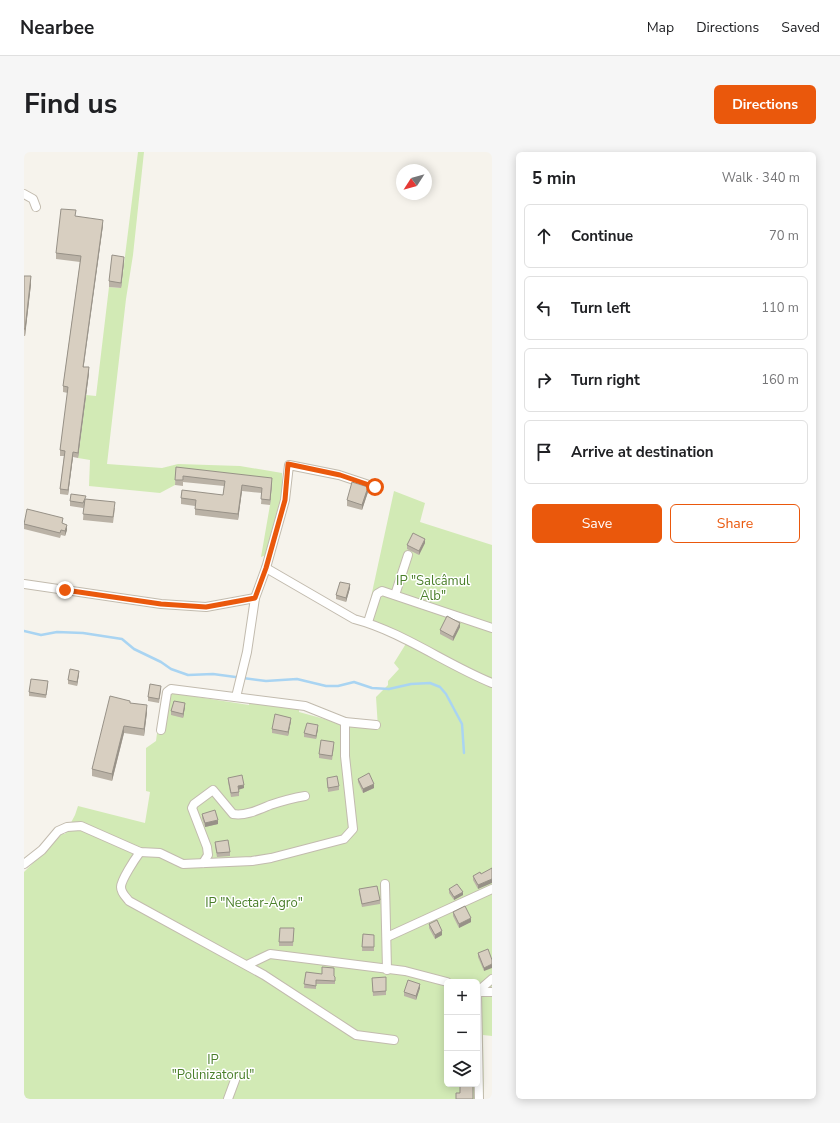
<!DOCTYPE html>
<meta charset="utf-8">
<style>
:root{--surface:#fff;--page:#f6f6f6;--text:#202124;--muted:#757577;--line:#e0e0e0;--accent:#ea580c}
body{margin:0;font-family:"Nunito Sans",sans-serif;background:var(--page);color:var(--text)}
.controls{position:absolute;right:12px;bottom:12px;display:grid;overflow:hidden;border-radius:6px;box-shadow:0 2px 10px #0003}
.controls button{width:36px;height:36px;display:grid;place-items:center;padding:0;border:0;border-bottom:1px solid var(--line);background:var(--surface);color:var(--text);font:20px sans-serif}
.compass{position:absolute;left:372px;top:12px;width:36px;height:36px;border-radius:50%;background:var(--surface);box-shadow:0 2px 10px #0003;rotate:234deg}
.stop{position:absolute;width:12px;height:12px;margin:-9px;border:3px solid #ea580c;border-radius:50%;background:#fff}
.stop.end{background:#ea580c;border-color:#fff;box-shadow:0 1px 4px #0008}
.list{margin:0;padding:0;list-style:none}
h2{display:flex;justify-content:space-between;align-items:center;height:52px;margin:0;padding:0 16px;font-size:17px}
h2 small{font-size:13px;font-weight:400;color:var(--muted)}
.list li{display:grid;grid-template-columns:26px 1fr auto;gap:12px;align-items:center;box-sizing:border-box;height:64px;margin:0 8px 8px;padding:0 8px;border:1px solid var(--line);border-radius:6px}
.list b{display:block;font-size:15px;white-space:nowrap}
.list em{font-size:13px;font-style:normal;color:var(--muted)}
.actions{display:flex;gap:8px;padding:12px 16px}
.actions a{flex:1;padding:9px 0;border:1px solid var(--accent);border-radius:6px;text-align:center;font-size:14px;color:var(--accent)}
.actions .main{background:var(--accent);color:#fff}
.icon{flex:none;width:22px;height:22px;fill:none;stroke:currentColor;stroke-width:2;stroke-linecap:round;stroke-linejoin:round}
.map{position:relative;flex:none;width:468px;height:947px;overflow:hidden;border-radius:6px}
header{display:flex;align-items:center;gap:24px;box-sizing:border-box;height:56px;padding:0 20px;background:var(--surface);border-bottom:1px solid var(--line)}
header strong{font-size:19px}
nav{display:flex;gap:22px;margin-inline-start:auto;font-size:14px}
.intro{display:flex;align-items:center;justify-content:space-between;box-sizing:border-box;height:96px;padding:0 24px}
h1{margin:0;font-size:28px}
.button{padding:10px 18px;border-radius:6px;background:var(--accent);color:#fff;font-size:14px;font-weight:700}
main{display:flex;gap:24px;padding:0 24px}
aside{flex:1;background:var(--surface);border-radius:6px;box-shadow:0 2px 10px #0003}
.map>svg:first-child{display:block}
.green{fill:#d2eab5;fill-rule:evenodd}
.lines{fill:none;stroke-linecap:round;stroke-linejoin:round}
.stream{stroke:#a9d4f2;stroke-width:2.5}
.minor-casing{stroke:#c2bbae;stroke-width:10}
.minor{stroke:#fff;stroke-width:8}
.wall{fill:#bab2a6}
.shaded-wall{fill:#979187}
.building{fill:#d8cfc1;stroke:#979187}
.route{stroke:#ea580c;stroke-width:5}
.labels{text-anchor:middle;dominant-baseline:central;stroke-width:3;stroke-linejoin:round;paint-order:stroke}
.park-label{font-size:13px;fill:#4a7f2a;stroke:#fff}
</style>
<header>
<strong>Nearbee</strong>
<nav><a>Map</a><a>Directions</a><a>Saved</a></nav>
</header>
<div class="intro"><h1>Find us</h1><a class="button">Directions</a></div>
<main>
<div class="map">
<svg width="468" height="947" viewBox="0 0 468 947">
<rect width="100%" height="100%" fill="#f6f3ec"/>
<g class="green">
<polygon points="114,0 120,0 109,103 102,147 83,312 138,316 154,312 216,314 258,321 259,341 242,403 237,405 246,353 248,331 152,321 151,333 136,341 65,334 66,308 54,306 62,243 72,244 85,135 97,136"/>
<path d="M370,339L401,351L396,370L468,393V884L459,883L460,947H0V720L38,682H41L51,663L54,654L121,671L126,640L122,639V596L132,589L134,574L145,544L148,541L225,553V549L275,556V560L315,571L354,576L352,545L364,533V529L375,517L370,511L383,490L341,473ZM423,830H453V932H423Z"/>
</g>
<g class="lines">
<polyline class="stream" points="0,479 17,483 33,480 59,481 98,487 110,497 137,510 147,517 164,523 189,522 242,529 273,527 302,534 314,534 330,530 348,536 365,537 387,532 406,531 416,535 422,542 438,572 440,601"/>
<defs>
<g id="minor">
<polyline points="0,42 9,47 12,55"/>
<path d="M242,416L330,467C379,480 421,512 468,531"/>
<polyline points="0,432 137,452 182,455 231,446"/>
<polyline points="371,443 384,403"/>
<polyline points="344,470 353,442 358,439 468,476"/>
<polyline points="212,545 223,500 231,446 242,416 261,348 265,313 315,323 351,335"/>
<polyline points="137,578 143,540 147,537 281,554 321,570 352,573"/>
<path d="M116,700C111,707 97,728 97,735C97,741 102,745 105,749L240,823L332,883L370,888"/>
<path d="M179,711L184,703L183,695L168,656L170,652L189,638L209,662C222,664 234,658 246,653C258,649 269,646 281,644"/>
<polyline points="0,712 18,698 34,679 43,675 57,674 116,700 136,701 159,712 228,709 247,706 320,687 329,677 321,604 321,570"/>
<polyline points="361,732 363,818"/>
<polyline points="363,785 468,737"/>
<polyline points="223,813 246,802 381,819 423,830"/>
<polyline points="453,840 468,840"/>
<polyline points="204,947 211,928"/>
<polyline points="455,947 453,840 468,827"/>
</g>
</defs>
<use href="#minor" class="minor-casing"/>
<use href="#minor" class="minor"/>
</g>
<g class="wall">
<polygon points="52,64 79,73 59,215 65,221 55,297 54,306 49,305 44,343 36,342 36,337 40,304 36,304 36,298 44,241 39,240 39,234 56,110 32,107 32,101"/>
<polygon points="100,110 97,136 85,135 85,129"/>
<polygon points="0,124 7,132 1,184 0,184"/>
<polygon points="152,315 248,331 246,353 237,352 238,341 218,339 214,368 171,363 171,354 157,352 157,346 199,343 200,334 159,330 159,334 151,333"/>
<polygon points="344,340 338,358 323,354 323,348"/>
<polygon points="62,347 91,356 89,371 59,368 60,354 59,356 46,354 46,349"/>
<polygon points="0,370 39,372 43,378 41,384 37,383 36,386 0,377"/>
<polygon points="401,391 395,403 383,397 383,393"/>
<polygon points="326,436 322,450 312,447 312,443"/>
<polygon points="436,475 429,489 416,482 416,478"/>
<polygon points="55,522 53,534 44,532 44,528"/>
<polygon points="24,533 22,546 5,544 5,540"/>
<polygon points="137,538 135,551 124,549 124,545"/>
<polygon points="106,551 123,560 120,584 100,581 88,629 68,624 68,617"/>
<polygon points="161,555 159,566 147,563 147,559"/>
<polygon points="267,569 264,584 248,581 248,577"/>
<polygon points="294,577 292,587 280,585 280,581"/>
<polygon points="310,594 308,608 295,606 295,602"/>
<polygon points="204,626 220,636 215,637 215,644 207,645 204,630"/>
<polygon points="303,626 315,634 315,638 304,640"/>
<polygon points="334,627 350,636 339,641 334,630"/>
<polygon points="178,662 194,672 181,675 178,666"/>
<polygon points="191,690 206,700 206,704 193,705 191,694"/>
<polygon points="457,722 454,737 449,728 449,724"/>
<polygon points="335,737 356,748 356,752 338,755 335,741"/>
<polygon points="425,737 439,743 430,748 425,741"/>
<polygon points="429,760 447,770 435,776 429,764"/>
<polygon points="405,772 418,783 411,787 405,776"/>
<polygon points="270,776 269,794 255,794 255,790"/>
<polygon points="339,782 350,783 350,799 338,799"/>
<polygon points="464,797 460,819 454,805 454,801"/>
<polygon points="282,820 311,825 311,832 292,832 292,837 280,836"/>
<polygon points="348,830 362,839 362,843 349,844"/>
<polygon points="396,836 392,848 380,844 380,840"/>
</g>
<g class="shaded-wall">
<polygon points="79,68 79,73 59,220 59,215"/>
<polygon points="100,105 100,110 97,136 97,131"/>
<polygon points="7,124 7,132 1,184 1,177"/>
<polygon points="65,215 65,221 54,306 54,301"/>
<polygon points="49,300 49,305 44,343 44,338"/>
<polygon points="248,326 248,331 246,353 246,348"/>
<polygon points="218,333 218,339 214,368 214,362"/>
<polygon points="344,335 344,340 338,358 338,353"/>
<polygon points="43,373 43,378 41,384 41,379"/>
<polygon points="401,387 401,391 395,403 395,399"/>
<polygon points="326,432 326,436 322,450 322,446"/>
<polygon points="436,471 436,475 429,489 429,485"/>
<polygon points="55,519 55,522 53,534 53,530"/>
<polygon points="161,551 161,555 159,566 159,562"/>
<polygon points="123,553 123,560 120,584 120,577"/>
<polygon points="267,566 267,569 264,584 264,580"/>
<polygon points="294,573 294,577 292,587 292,584"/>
<polygon points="100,574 100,581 88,629 88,622"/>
<polygon points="350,632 350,636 339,641 339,637"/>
<polygon points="220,633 220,636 214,638 214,634"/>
<polygon points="194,668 194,672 181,675 181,671"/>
<polygon points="468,727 468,731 454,737 454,733"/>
<polygon points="439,740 439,743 430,748 430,745"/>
<polygon points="447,766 447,770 435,776 435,772"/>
<polygon points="418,779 418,783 411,787 411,783"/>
<polygon points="468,812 468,816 460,819 460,816"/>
<polygon points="396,832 396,836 392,848 392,844"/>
</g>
<g class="building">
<polygon points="37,57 52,58 51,64 79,68 59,215 65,215 55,292 54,301 49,300 44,338 36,337 41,299 36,298 44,235 39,234 57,104 32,101"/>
<polygon points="88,103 100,105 97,131 85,129"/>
<polygon points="0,124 7,124 1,177 0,177"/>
<polygon points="152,315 248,326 246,348 237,347 238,336 218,333 214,362 171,357 172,348 157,346 158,338 199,343 201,329 159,324 159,328 151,328"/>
<polygon points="328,330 344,335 338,353 323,348"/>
<polygon points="47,342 62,344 59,351 46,349"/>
<polygon points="61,347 91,350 89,365 59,362"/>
<polygon points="3,357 39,366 38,371 43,373 41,379 37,378 36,381 0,372"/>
<polygon points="389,381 401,387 395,399 383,393"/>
<polygon points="316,430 326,432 322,446 312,443"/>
<polygon points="423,464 436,471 429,485 416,478"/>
<polygon points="46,517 55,519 53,530 44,528"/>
<polygon points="7,527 24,529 22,543 5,540"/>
<polygon points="126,532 137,534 135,547 124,545"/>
<polygon points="86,544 106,549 106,551 123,553 120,577 100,574 88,622 68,617"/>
<polygon points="150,549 161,551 159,562 147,559"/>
<polygon points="251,562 267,566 264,580 248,577"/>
<polygon points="283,571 294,573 292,584 280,581"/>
<polygon points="297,588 310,590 308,604 295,602"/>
<polygon points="345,621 350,632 339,637 334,627"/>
<polygon points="218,623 220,633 214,634 215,640 207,641 204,626"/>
<polygon points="313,624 315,634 304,636 303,626"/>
<polygon points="191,658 194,668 181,671 178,662"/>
<polygon points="204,688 206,700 193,701 191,690"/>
<polygon points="468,716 468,727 454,733 449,724 456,720 457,722"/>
<polygon points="433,732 439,740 430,745 425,737"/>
<polygon points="353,734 356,748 338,752 335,737"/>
<polygon points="441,754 447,766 435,772 429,760"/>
<polygon points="413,768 418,779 411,783 405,772"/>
<polygon points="256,776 270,776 269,790 255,790"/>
<polygon points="339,782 350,783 350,795 338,795"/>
<polygon points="464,797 468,808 468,812 460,816 454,801"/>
<polygon points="298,815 310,816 310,824 311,825 311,829 292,828 292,834 280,832 282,820 298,822"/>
<polygon points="362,825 362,839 349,840 348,826"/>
<polygon points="384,828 396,832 392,844 380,840"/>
<polygon points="436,932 449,932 449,947 432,947 432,941 436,941"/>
</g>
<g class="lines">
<polyline class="route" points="41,438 137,452 182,455 231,446 242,416 261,348 264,312 316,323 351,335"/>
</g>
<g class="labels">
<g class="park-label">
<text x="409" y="429">IP "Salcâmul<tspan x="409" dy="15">Alb"</tspan></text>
<text x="230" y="751">IP "Nectar-Agro"</text>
<text x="189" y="908">IP<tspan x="189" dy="15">"Polinizatorul"</tspan></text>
</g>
</g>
</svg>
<div class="controls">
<button>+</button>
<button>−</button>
<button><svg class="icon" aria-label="layers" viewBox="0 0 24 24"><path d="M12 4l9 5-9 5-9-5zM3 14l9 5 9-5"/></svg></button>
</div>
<svg class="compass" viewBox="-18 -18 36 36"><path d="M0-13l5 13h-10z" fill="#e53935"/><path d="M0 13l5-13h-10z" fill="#757577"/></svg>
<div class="stop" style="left:351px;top:335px"></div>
<div class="stop end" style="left:41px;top:438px"></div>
</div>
<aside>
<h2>5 min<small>Walk · 340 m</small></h2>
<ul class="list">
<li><svg class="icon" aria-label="ahead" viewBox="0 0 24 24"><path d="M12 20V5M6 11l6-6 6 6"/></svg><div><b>Continue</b></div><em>70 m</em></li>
<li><svg class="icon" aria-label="left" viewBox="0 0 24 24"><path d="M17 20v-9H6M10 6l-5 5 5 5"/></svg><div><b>Turn left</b></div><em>110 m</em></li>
<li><svg class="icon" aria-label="right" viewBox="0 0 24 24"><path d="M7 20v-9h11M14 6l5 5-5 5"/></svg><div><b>Turn right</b></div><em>160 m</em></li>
<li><svg class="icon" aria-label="arrive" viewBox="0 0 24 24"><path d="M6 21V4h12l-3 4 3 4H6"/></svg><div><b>Arrive at destination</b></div></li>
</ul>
<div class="actions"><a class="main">Save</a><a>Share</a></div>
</aside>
</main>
